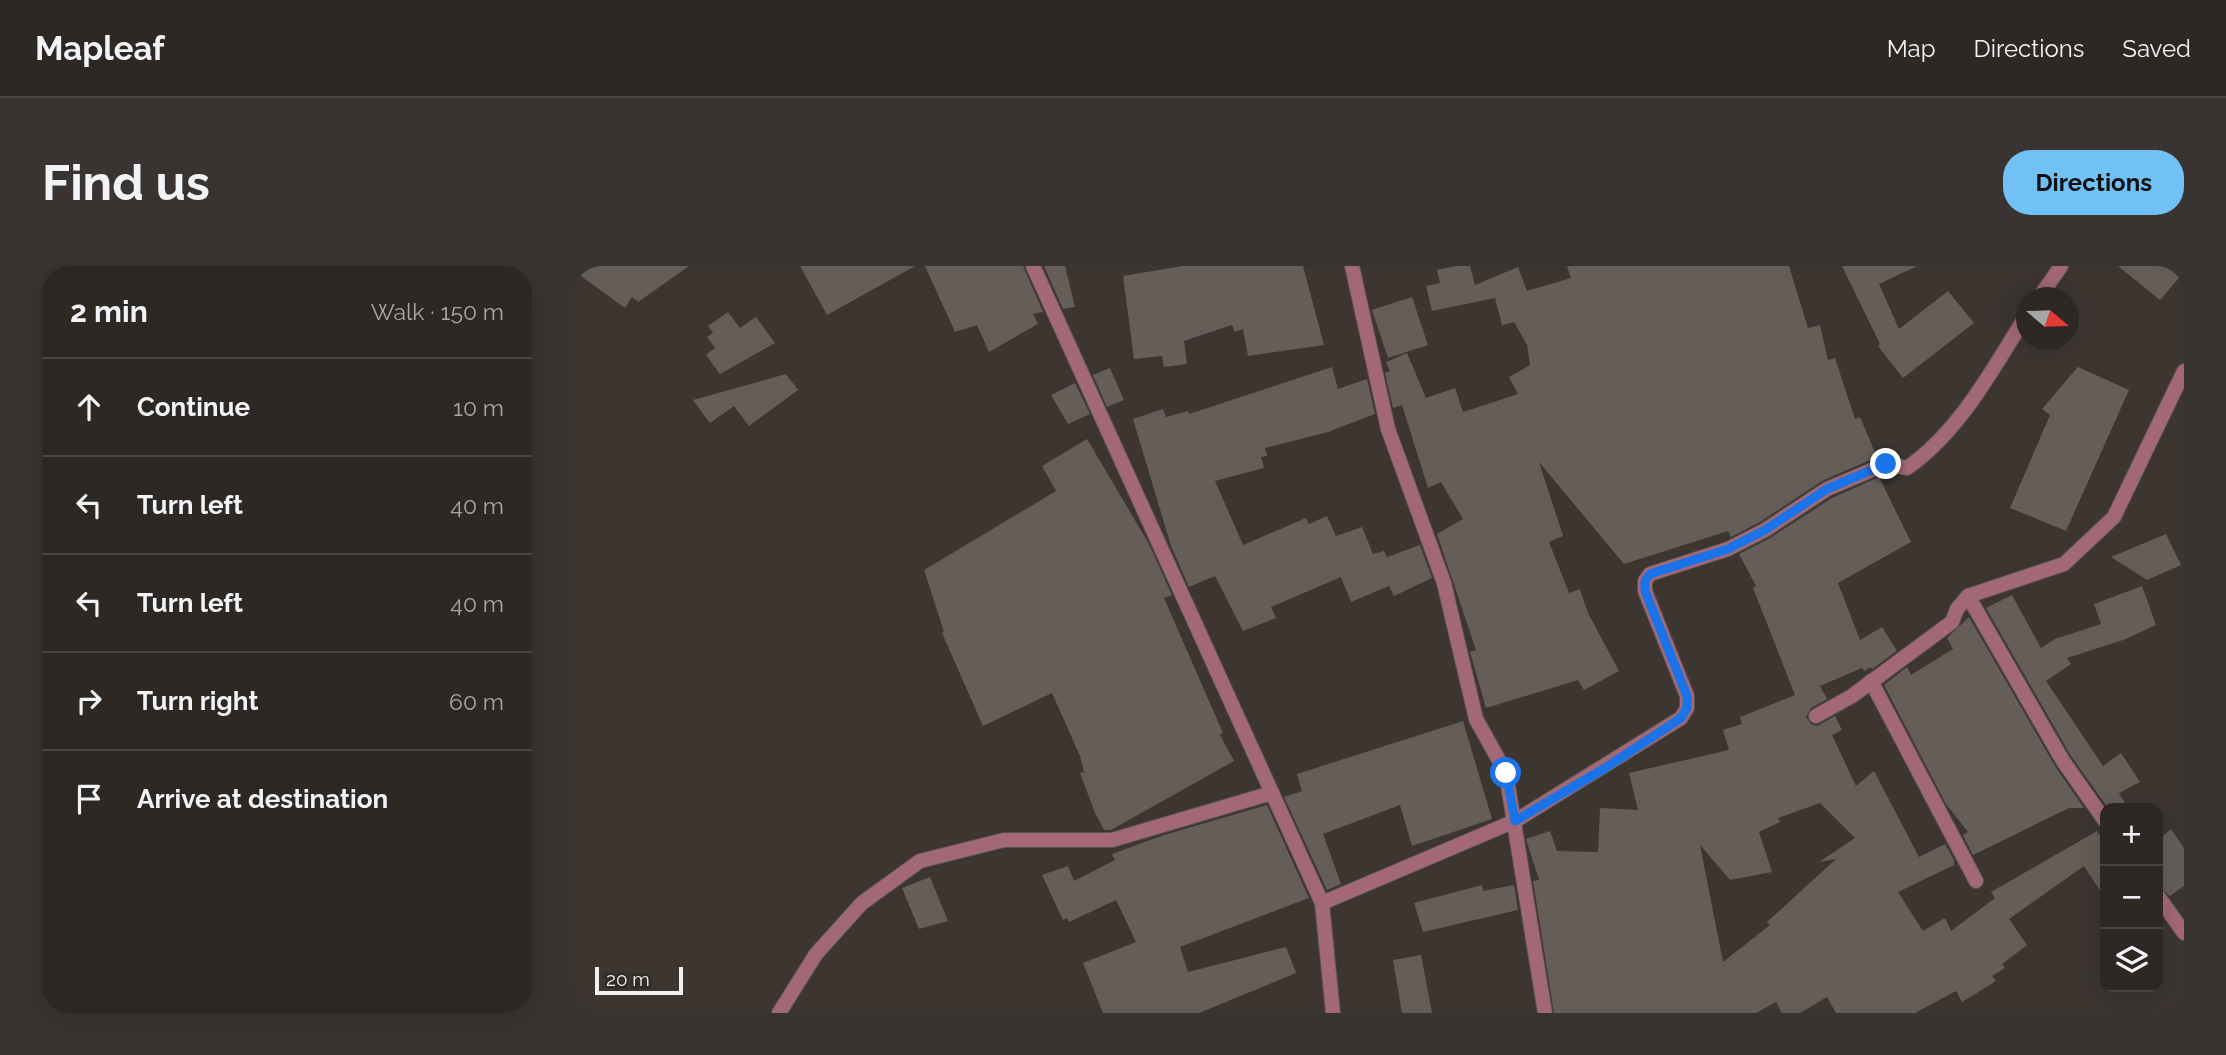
<!DOCTYPE html>
<meta charset="utf-8">
<style>
:root{--surface:#2d2824;--page:#393431;--text:#f1f3f6;--muted:#a7a6a6;--line:#484441;--accent:#71c1f5}
body{margin:0;font-family:Raleway,sans-serif;background:var(--page);color:var(--text)}
.controls{position:absolute;right:21px;bottom:21px;display:grid;overflow:hidden;border-radius:14px;box-shadow:0 7px 28px #0002}
.controls button{width:63px;height:63px;display:grid;place-items:center;padding:0;border:0;border-bottom:2px solid var(--line);background:var(--surface);color:var(--text);font:35px sans-serif}
.compass{position:absolute;left:1442px;top:21px;width:63px;height:63px;border-radius:50%;background:var(--surface);box-shadow:0 7px 28px #0002;rotate:109deg}
.scale{position:absolute;left:21px;bottom:18px;width:88px;box-sizing:border-box;padding-left:7px;border:4px solid #f5f0ed;border-top:0;font-size:19px;line-height:24px;white-space:nowrap;color:#f5f0ed;-webkit-text-stroke:5px #312b26;paint-order:stroke}
.stop{position:absolute;width:21px;height:21px;margin:-16px;border:5px solid #1a73e8;border-radius:50%;background:#fff}
.stop.end{background:#1a73e8;border-color:#fff;box-shadow:0 2px 7px #0008}
.list{margin:0;padding:0;list-style:none}
h2{display:flex;justify-content:space-between;align-items:center;height:91px;margin:0;padding:0 28px;font-size:30px}
h2 small{font-size:23px;font-weight:400;color:var(--muted)}
.list li{display:grid;grid-template-columns:46px 1fr auto;gap:21px;align-items:center;box-sizing:border-box;height:98px;padding:0 28px;border-top:2px solid var(--line)}
.list b{display:block;font-size:26px;white-space:nowrap}
.list em{font-size:23px;font-style:normal;color:var(--muted)}
.icon{flex:none;width:38px;height:38px;fill:none;stroke:currentColor;stroke-width:2;stroke-linecap:round;stroke-linejoin:round}
.map{position:relative;flex:none;width:1610px;height:747px;overflow:hidden;border-radius:28px}
header{display:flex;align-items:center;gap:42px;box-sizing:border-box;height:98px;padding:0 35px;background:var(--surface);border-bottom:2px solid var(--line)}
header strong{font-size:33px}
nav{display:flex;gap:38px;margin-inline-start:auto;font-size:24px}
.intro{display:flex;align-items:center;justify-content:space-between;box-sizing:border-box;height:168px;padding:0 42px}
h1{margin:0;font-size:49px}
.button{padding:18px 32px;border-radius:28px;background:var(--accent);color:#111;font-size:24px;font-weight:700}
main{display:flex;gap:42px;padding:0 42px}
aside{flex:1;background:var(--surface);border-radius:28px;box-shadow:0 7px 28px #0002}
.map>svg:first-child{display:block}
.building{fill:#655d58;fill-rule:evenodd}
.lines{fill:none;stroke-linecap:round;stroke-linejoin:round}
.street-casing{stroke:#5a534e;stroke-width:16}
.street{stroke:#a26876;stroke-width:14}
.route{stroke:#1a73e8;stroke-width:9}
</style>
<header>
<strong>Mapleaf</strong>
<nav><a>Map</a><a>Directions</a><a>Saved</a></nav>
</header>
<div class="intro"><h1>Find us</h1><a class="button">Directions</a></div>
<main>
<aside>
<h2>2 min<small>Walk · 150 m</small></h2>
<ul class="list">
<li><svg class="icon" aria-label="ahead" viewBox="0 0 24 24"><path d="M12 20V5M6 11l6-6 6 6"/></svg><div><b>Continue</b></div><em>10 m</em></li>
<li><svg class="icon" aria-label="left" viewBox="0 0 24 24"><path d="M17 20v-9H6M10 6l-5 5 5 5"/></svg><div><b>Turn left</b></div><em>40 m</em></li>
<li><svg class="icon" aria-label="left" viewBox="0 0 24 24"><path d="M17 20v-9H6M10 6l-5 5 5 5"/></svg><div><b>Turn left</b></div><em>40 m</em></li>
<li><svg class="icon" aria-label="right" viewBox="0 0 24 24"><path d="M7 20v-9h11M14 6l5 5-5 5"/></svg><div><b>Turn right</b></div><em>60 m</em></li>
<li><svg class="icon" aria-label="arrive" viewBox="0 0 24 24"><path d="M6 21V4h12l-3 4 3 4H6"/></svg><div><b>Arrive at destination</b></div></li>
</ul>
</aside>
<div class="map">
<svg width="1610" height="747" viewBox="0 0 1610 747">
<rect width="100%" height="100%" fill="#3c3530"/>
<g class="building">
<polygon points="0,0 115,0 64,36 58,31 51,42 0,5"/>
<polygon points="226,0 341,0 253,49"/>
<polygon points="351,0 449,0 469,46 459,48 464,58 415,86 403,59 381,66"/>
<polygon points="470,0 491,0 501,41 489,43"/>
<polygon points="609,0 729,0 750,79 674,90 669,63 661,66 658,59 610,75 613,98 590,101 588,90 560,93 549,10"/>
<polygon points="882,0 896,0 901,19 944,1 953,25 997,12 993,0 1215,0 1234,62 1246,59 1254,94 1261,92 1281,153 1286,151 1303,191 1248,215 1186,256 1157,271 1154,265 1050,298 965,196 989,270 975,276 995,327 1006,323 1014,347 1045,405 1010,424 1004,414 912,442 896,386 902,384 863,268 889,253 867,216 854,222 828,139 819,142 811,107 816,105 812,96 833,87 852,132 881,122 889,146 944,128 935,111 956,99 953,79 940,56 928,59 921,32 858,45 852,20 866,17 863,4"/>
<polygon points="1268,0 1343,0 1305,18 1325,63 1374,25 1400,57 1329,112 1304,80 1306,78"/>
<polygon points="1544,0 1610,0 1610,6 1586,34"/>
<polygon points="838,31 854,79 814,92 798,44"/>
<polygon points="154,46 166,62 182,51 201,77 146,108 132,89 141,82 133,71 139,67 134,60"/>
<polygon points="758,101 764,123 793,113 801,148 754,166 691,182 693,190 687,191 690,202 641,215 669,279 732,252 735,258 753,250 762,270 788,261 799,288 810,285 813,291 846,279 858,312 820,330 815,320 777,336 767,311 697,341 702,352 669,365 641,310 615,321 597,280 559,153 589,143 592,151 614,145 615,148"/>
<polygon points="1504,101 1555,124 1492,265 1436,242 1476,149 1468,143"/>
<polygon points="536,102 550,134 533,141 519,109"/>
<polygon points="212,108 224,124 175,160 160,140 136,157 119,134"/>
<polygon points="501,117 516,148 494,158 477,129"/>
<polygon points="513,173 575,278 598,329 590,332 649,467 646,469 660,495 537,564 530,564 521,547 506,507 510,506 506,490 478,427 409,460 368,367 370,366 350,304 482,225 468,200"/>
<path d="M1305,211L1337,276L1264,317L1286,374L1308,361L1323,385L1298,403L1297,401L1290,405L1288,402L1246,420L1253,433L1237,442L1232,451L1237,458L1243,460L1261,450L1268,464L1258,469L1282,520L1300,505L1345,591L1371,578L1380,594V599L1324,626L1349,665L1371,652L1377,665L1421,632L1417,626L1523,565L1531,577V632L1510,600L1435,653L1453,679L1428,698L1431,702L1418,710L1422,715L1388,736L1382,725L1341,747H1262L1253,731L1226,747H1208L1202,736L1182,747H980L959,615L965,614L952,573L976,565L983,585L1024,586L1026,542L1064,544L1055,507L1155,484L1149,464L1168,458L1166,451L1221,429L1179,322L1182,320L1165,288L1196,272L1258,232ZM1246,537L1281,572L1245,596L1262,593L1193,656L1196,659L1149,696L1126,579L1156,614L1198,606L1185,566L1206,556L1204,552Z"/>
<polygon points="1592,268 1607,299 1573,314 1537,291"/>
<polygon points="1568,320 1582,359 1552,373 1493,392 1497,398 1472,415 1529,500 1547,487 1566,516 1545,527 1554,542 1534,542 1497,490 1412,342 1438,329 1467,382 1481,373 1527,358 1520,338"/>
<polygon points="1395,351 1481,500 1510,542 1495,542 1399,589 1389,569 1394,566 1372,538 1310,419 1333,401 1337,409 1379,383 1373,372"/>
<polygon points="889,455 918,553 838,580 826,539 749,568 767,618 753,624 710,531 728,525 723,508"/>
<polygon points="693,539 735,632 606,681 614,706 712,681 722,707 625,747 529,747 509,697 562,676 542,634 495,656 493,652 489,654 468,609 494,600 500,615 541,594 538,588 590,569"/>
<polygon points="1597,563 1610,582 1610,620 1596,630 1584,620 1584,574"/>
<polygon points="356,611 374,655 345,663 328,622"/>
<polygon points="908,619 909,625 940,619 944,644 849,666 840,637"/>
<polygon points="847,689 858,747 828,747 819,694"/>
</g>
<g class="lines">
<defs>
<g id="street">
<path d="M459,0L748,637L941,555L1107,452L1113,442V430L1071,325V315L1076,308L1154,283L1191,264L1253,223L1312,198L1333,202C1385,166 1419,103 1452,50"/>
<polyline points="778,0 814,163 870,317 902,453 932,507 971,747"/>
<polyline points="1465,32 1487,0"/>
<polyline points="1297,415 1402,615"/>
<polyline points="1242,450 1278,430 1378,356 1383,343 1394,330"/>
<polyline points="1531,555 1489,495 1394,330 1490,298 1540,251 1610,105"/>
<polyline points="1584,630 1610,667"/>
<polyline points="748,637 759,747"/>
<polyline points="205,747 242,688 288,637 346,595 430,574 538,574 698,527"/>
</g>
</defs>
<use href="#street" class="street-casing"/>
<use href="#street" class="street"/>
</g>
<g class="lines">
<polyline class="route" points="932,507 941,555 1031,502 1107,452 1113,442 1113,430 1071,325 1071,315 1076,308 1154,283 1191,264 1253,223 1312,198"/>
</g>
</svg>
<div class="controls">
<button>+</button>
<button>−</button>
<button><svg class="icon" aria-label="layers" viewBox="0 0 24 24"><path d="M12 4l9 5-9 5-9-5zM3 14l9 5 9-5"/></svg></button>
</div>
<svg class="compass" viewBox="-18 -18 36 36"><path d="M0-13l5 13h-10z" fill="#e53935"/><path d="M0 13l5-13h-10z" fill="#a7a6a6"/></svg>
<div class="scale">20 m</div>
<div class="stop" style="left:932px;top:507px"></div>
<div class="stop end" style="left:1312px;top:198px"></div>
</div>
</main>
